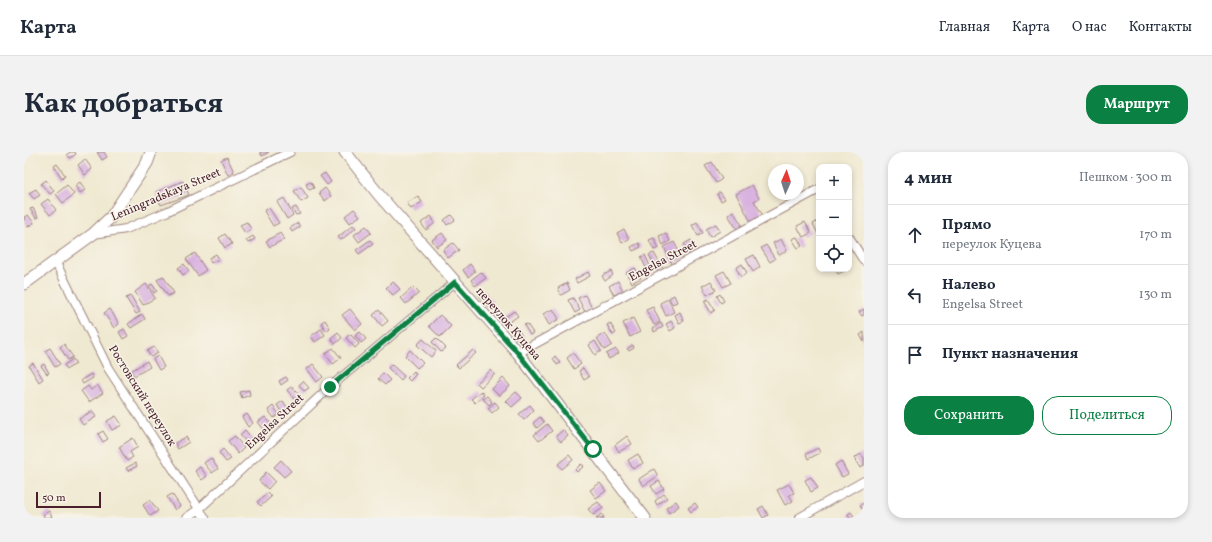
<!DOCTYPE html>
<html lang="ru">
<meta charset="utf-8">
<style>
:root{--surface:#fff;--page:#f2f2f3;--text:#1f2937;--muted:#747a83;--line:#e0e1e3;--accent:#0b8043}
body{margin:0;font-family:Vollkorn,serif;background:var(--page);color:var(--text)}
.controls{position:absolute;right:12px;top:12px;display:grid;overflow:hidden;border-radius:8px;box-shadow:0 2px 6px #0003}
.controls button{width:36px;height:36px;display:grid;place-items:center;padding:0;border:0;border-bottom:1px solid var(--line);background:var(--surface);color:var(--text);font:20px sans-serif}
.compass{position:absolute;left:744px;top:12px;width:36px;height:36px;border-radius:50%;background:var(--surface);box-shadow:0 2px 6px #0003;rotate:3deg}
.scale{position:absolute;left:12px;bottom:10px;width:65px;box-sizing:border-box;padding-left:4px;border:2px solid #4a1f2b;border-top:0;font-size:11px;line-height:14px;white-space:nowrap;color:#4a1f2b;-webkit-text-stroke:3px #f7f3e8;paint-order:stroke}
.stop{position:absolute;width:12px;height:12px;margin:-9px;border:3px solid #0b8043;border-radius:50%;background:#fff}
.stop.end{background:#0b8043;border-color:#fff;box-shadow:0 1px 4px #0008}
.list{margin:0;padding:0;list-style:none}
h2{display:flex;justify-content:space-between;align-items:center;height:52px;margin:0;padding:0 16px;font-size:17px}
h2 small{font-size:13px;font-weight:400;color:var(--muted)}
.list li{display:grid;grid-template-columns:26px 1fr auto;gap:12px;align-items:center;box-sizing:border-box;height:60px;padding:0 16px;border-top:1px solid var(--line)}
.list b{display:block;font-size:15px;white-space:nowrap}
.list p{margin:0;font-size:13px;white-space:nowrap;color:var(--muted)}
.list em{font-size:13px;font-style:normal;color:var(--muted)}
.actions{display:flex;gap:8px;padding:12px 16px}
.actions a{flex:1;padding:9px 0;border:1px solid var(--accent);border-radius:16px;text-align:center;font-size:14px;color:var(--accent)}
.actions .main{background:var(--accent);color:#fff}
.icon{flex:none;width:22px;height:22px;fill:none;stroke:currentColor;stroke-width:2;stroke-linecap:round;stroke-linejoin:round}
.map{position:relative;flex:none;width:840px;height:366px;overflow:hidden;border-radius:16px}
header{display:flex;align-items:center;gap:24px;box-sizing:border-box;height:56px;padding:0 20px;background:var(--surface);border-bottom:1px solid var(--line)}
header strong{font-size:19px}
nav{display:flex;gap:22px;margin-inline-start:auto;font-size:14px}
.intro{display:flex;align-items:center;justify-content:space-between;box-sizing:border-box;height:96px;padding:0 24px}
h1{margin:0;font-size:28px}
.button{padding:10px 18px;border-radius:16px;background:var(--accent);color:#fff;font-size:14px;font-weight:700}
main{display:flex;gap:24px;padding:0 24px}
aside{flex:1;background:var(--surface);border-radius:16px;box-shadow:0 2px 6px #0003}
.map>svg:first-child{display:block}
.building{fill:#d9b3e0}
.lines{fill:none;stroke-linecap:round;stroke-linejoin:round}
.street-casing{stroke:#9d847e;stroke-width:10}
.secondary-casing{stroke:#9d847e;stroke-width:13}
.street{stroke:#fff;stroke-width:8}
.secondary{stroke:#fff;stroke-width:11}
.route{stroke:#0b8043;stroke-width:5}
.labels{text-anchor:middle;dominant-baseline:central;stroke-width:3;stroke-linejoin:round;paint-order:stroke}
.street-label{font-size:12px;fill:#4a1f2b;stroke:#f7f3e8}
</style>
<header>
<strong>Карта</strong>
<nav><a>Главная</a><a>Карта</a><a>О нас</a><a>Контакты</a></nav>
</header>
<div class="intro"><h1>Как добраться</h1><a class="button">Маршрут</a></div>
<main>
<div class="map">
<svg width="840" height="366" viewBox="0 0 840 366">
<rect width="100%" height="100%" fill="#f7f3e8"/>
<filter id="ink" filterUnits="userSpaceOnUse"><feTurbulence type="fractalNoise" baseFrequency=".025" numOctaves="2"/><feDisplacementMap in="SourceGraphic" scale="8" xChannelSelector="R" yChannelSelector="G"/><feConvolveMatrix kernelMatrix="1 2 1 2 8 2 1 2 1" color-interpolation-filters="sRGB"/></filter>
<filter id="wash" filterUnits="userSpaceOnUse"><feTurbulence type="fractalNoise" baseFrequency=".012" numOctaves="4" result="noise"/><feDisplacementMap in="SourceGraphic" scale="16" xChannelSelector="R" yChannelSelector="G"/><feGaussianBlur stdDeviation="0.9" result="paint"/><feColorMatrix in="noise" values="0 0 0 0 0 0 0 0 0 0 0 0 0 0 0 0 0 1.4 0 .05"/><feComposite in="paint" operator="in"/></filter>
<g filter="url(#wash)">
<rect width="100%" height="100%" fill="#f0e9d1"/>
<g id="blocks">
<g class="building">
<polygon points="47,0 51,0 52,2 46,6 43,2"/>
<polygon points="73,0 80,0 83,5 78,8"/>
<polygon points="236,0 245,0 238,4"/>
<polygon points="203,5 210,20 204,23 197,8"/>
<polygon points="61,7 68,17 61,23 54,13"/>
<polygon points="688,10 698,27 692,31 681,14"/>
<polygon points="33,12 41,23 38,26 30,14"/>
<polygon points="301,21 307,30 303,33 296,24"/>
<polygon points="22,28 30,39 26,42 17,32"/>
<polygon points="159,29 165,43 137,53 132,40"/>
<polygon points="56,30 61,38 56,41 51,34"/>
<polygon points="287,30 290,36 285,38 282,32"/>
<polygon points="43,33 50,42 39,51 32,42"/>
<polygon points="728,33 735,46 730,49 739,64 727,70 712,42"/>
<polygon points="277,35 284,46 277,50 270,39"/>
<polygon points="301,36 307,44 301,49 295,41"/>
<polygon points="12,37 16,43 10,47 5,41"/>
<polygon points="774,39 776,42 769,46 766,42 774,42"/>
<polygon points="696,40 701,47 697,49 693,42"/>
<polygon points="394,44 398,50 387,57 383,51"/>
<polygon points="260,46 269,63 263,67 253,50"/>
<polygon points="24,47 32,58 26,63 17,52"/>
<polygon points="272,55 276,62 272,63 268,57"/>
<polygon points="9,56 14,65 12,66 6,57"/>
<polygon points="245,56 255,71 249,74 240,59"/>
<polygon points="330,57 336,64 326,71 321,64"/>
<polygon points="709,59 718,73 713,77 704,63"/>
<polygon points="4,63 10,71 3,75 0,65"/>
<polygon points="427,63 431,68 423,73 420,68"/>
<polygon points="407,64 411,71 402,78 397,71"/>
<polygon points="794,69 795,71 795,84 789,72"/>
<polygon points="223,70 227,77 221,81 216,73"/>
<polygon points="673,70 679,81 674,84 668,73"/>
<polygon points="781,70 787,81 779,85 773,74"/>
<polygon points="274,71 276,75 268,80 266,76"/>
<polygon points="692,72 696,79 686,85 682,77"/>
<polygon points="329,73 332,76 317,88 314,85"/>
<polygon points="342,74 347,81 335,90 330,83"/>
<polygon points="600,77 605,87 598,91 593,81"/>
<polygon points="256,81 260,87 246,95 242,89"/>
<polygon points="418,81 423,88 413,95 408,88"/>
<polygon points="642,81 646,89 639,93 635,84"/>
<polygon points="201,82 208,92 201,96 195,86"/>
<polygon points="229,84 231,87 224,91 222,88"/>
<polygon points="773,85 778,94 774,96 768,87"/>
<polygon points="630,86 635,96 630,98 625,88"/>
<polygon points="757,87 763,99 755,103 749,91"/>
<polygon points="346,88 349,92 335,102 332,98"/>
<polygon points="667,88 673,98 666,103 660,92"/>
<polygon points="650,90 659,107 648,112 640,95"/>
<polygon points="429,91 435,98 424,106 419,98"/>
<polygon points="615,91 617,95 609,99 607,95"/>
<polygon points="742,93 751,107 746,110 737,96"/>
<polygon points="171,101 182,118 174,124 162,107"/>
<polygon points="630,101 639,117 634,120 625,103"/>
<polygon points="192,102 195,107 187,111 185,106"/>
<polygon points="621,103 627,116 623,118 617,105"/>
<polygon points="730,103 736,115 729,120 722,107"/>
<polygon points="160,112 165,119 159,123 154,116"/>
<polygon points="446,112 451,119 444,125 439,118"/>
<polygon points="718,112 723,121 717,125 712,116"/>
<polygon points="611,116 617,126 608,131 602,121"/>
<polygon points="811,117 824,117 814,122"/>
<polygon points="587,119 589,123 581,129 578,124"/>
<polygon points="700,119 707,131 699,135 692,123"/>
<polygon points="457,120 462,126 451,134 447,128"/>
<polygon points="564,120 566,124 553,131 551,127"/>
<polygon points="139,124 150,141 144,144 133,128"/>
<polygon points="594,129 599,139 590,143 585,134"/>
<polygon points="687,129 692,138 683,143 678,134"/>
<polygon points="369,130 376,137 369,143 362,136"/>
<polygon points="543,131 546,138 537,143 534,136"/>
<polygon points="122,132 131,146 119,153 111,140"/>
<polygon points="128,132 133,139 130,141 125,134"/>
<polygon points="389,135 395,141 382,152 377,146"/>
<polygon points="460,139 469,151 464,155 455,143"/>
<polygon points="696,142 700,149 697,151 693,144"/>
<polygon points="561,143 568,156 561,160 554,146"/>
<polygon points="650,143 653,150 648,152 645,146"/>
<polygon points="107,144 116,160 112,162 102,146"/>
<polygon points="549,146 556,158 551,161 544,148"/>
<polygon points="644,147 650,160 642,164 636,151"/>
<polygon points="684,147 691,158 687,161 680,149"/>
<polygon points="629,155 636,170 630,173 622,158"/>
<polygon points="86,157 95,172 90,176 80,161"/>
<polygon points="326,157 338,172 331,178 318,163"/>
<polygon points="529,157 535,167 525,173 519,162"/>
<polygon points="840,157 840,163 838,164 835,160"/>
<polygon points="355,158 364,169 358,174 349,163"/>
<polygon points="490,159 494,164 481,173 477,168"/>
<polygon points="656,160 660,169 655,171 651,163"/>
<polygon points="118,162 121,167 107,176 104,172"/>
<polygon points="416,163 427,174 416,185 405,174"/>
<polygon points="609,166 616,180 606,185 599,171"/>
<polygon points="301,168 306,176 302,179 297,171"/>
<polygon points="647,169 651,176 646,179 642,172"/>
<polygon points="586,171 592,181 589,183 583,173"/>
<polygon points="637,171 639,175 630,180 629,176"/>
<polygon points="503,172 509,181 506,183 500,173"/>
<polygon points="100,177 104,184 99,187 95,180"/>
<polygon points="297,177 301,183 291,190 287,184"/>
<polygon points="494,177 500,188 495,191 489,181"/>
<polygon points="314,180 318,186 311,192 307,186"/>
<polygon points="336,180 342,187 337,191 331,184"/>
<polygon points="840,180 840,190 836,183"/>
<polygon points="581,181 588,193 580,198 573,186"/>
<polygon points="326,182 335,192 331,196 322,186"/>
<polygon points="412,186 422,196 417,200 408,190"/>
<polygon points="399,187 412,199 407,205 393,193"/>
<polygon points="571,189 577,199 571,203 565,193"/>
<polygon points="40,192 49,205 44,208 36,195"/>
<polygon points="609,193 610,196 605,199 603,197"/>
<polygon points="130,195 134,201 127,205 123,199"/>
<polygon points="26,196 36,212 31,215 21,199"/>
<polygon points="309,196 317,206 309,212 301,202"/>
<polygon points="592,197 595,201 585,207 582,202"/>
<polygon points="386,198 399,211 393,216 381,204"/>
<polygon points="449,198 452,201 435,216 432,213"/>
<polygon points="549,201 557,212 550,217 543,206"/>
<polygon points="134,204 140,215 135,218 129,207"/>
<polygon points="531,204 536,211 533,213 529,206"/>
<polygon points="49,207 52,212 43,217 40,213"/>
<polygon points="123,209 126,215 110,224 107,219"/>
<polygon points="9,211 19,227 15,230 5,214"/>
<polygon points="20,212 25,221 23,222 17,214"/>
<polygon points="289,212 299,225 293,230 283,217"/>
<polygon points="367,212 380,224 377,228 364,216"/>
<polygon points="559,216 565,225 560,228 555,219"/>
<polygon points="467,218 471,222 457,235 453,231"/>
<polygon points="390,219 392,222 386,229 383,226"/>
<polygon points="359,221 366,228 361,233 354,227"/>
<polygon points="67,222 69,226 59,232 57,228"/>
<polygon points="262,225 264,228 257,233 255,229"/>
<polygon points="479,226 486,234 475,244 468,237"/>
<polygon points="279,229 285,236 280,239 275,233"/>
<polygon points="73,233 79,241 65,250 57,239 64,234 67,238"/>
<polygon points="268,234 275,243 270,247 263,238"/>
<polygon points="225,238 226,243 218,246 216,240"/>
<polygon points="457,239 460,243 451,251 447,247"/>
<polygon points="492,240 498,246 488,255 482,249"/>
<polygon points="463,244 468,250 465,253 459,247"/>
<polygon points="259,249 265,258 259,263 253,253"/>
<polygon points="471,250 475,255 468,261 464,256"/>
<polygon points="506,253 510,258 500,268 495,262"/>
<polygon points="249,254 255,262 250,266 244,258"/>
<polygon points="68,259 72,265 59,273 55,267"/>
<polygon points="223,262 229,271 224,275 218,265"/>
<polygon points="92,264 98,273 88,278 83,269"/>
<polygon points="241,265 248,273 241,279 234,270"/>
<polygon points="516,265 520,270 513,276 509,271"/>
<polygon points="523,272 528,279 515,289 510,283"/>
<polygon points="221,278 229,288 224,292 216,283"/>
<polygon points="539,278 544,284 537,290 532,284"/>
<polygon points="79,279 84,287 79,290 74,282"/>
<polygon points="211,284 220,296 214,302 204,289"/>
<polygon points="603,284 608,292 595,300 591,293"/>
<polygon points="162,285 165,290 154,297 151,291"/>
<polygon points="109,286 114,295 106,300 109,305 103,309 95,295"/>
<polygon points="794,296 796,301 784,307 782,302"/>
<polygon points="199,297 207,307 202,310 195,301"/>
<polygon points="614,302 619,311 609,317 604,308"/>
<polygon points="837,302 840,306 840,314 836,316 830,306"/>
<polygon points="545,303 549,308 538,317 534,312"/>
<polygon points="187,306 194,317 188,321 180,311"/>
<polygon points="257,308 267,319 260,325 250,315"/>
<polygon points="817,309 824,322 818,325 811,313"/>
<polygon points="111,311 113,314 104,319 102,316"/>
<polygon points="557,312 560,314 553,320 551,318"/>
<polygon points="176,315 183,324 178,328 171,319"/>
<polygon points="630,317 634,324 619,334 615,327"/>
<polygon points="242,320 251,329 244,337 235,329"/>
<polygon points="787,325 794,336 787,340 781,328"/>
<polygon points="635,329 640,337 632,342 627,334"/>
<polygon points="576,331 582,339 572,346 566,338"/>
<polygon points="765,332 770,341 765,343 769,349 761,353 753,338"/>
<polygon points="244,341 247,345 237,354 233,350"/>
<polygon points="148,342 156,354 151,358 143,345"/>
<polygon points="640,342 643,346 633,353 631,349"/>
<polygon points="126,348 134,359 126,364 119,353"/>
<polygon points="652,349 655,354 645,361 642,356"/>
<polygon points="574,350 579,356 569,363 564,357"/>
<polygon points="671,351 674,355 667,360 664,356"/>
<polygon points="840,351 840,360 836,353"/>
<polygon points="739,354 744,363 739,366 734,357"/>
<polygon points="25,359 28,365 21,366 19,363"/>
<polygon points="827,360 831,366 826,366 824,362"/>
<polygon points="578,362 580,366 572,366"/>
</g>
</g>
</g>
<g filter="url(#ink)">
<use href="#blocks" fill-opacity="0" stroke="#9d847e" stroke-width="1"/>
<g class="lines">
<defs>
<g id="street">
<polyline points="69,82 102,77 142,60 266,0"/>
<polyline points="825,85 840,109"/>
<polyline points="31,109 84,216 181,366"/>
<polyline points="494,201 795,37"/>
<polyline points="162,366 175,357 306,235 431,130"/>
<polyline points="775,366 840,329"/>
</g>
<g id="secondary">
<polyline points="321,0 355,43 494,201 621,366"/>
<polyline points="0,132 69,82 87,65 123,11 127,0"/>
</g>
</defs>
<use href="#street" class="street-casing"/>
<use href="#secondary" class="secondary-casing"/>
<use href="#street" class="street"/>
<use href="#secondary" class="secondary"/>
</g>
</g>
<g class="lines" filter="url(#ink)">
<polyline class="route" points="306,235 431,130 494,201 569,297"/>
</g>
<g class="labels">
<g class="street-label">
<text transform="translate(142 43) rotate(-23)">Leningradskaya Street</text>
<text transform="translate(639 109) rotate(-28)">Engelsa Street</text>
<text transform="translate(484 172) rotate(49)">переулок Куцева</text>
<text transform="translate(118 244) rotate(58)">Ростовский переулок</text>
<text transform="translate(251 270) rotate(-43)">Engelsa Street</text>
</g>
</g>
</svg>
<div class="controls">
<button>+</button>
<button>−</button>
<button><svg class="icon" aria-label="locate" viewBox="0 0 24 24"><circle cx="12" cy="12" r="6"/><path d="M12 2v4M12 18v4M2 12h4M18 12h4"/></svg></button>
</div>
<svg class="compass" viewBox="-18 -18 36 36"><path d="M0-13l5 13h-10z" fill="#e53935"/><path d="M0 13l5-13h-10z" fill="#747a83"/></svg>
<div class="scale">50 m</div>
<div class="stop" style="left:569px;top:297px"></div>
<div class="stop end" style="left:306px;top:235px"></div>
</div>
<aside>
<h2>4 мин<small>Пешком · 300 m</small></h2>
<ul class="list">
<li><svg class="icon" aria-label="ahead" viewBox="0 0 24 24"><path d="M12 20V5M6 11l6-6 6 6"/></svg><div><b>Прямо</b><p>переулок Куцева</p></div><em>170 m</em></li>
<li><svg class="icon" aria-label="left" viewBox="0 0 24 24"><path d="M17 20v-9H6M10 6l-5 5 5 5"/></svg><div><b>Налево</b><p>Engelsa Street</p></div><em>130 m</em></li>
<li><svg class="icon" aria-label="arrive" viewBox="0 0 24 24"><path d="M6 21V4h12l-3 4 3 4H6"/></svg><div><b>Пункт назначения</b></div></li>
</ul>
<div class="actions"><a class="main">Сохранить</a><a>Поделиться</a></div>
</aside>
</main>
